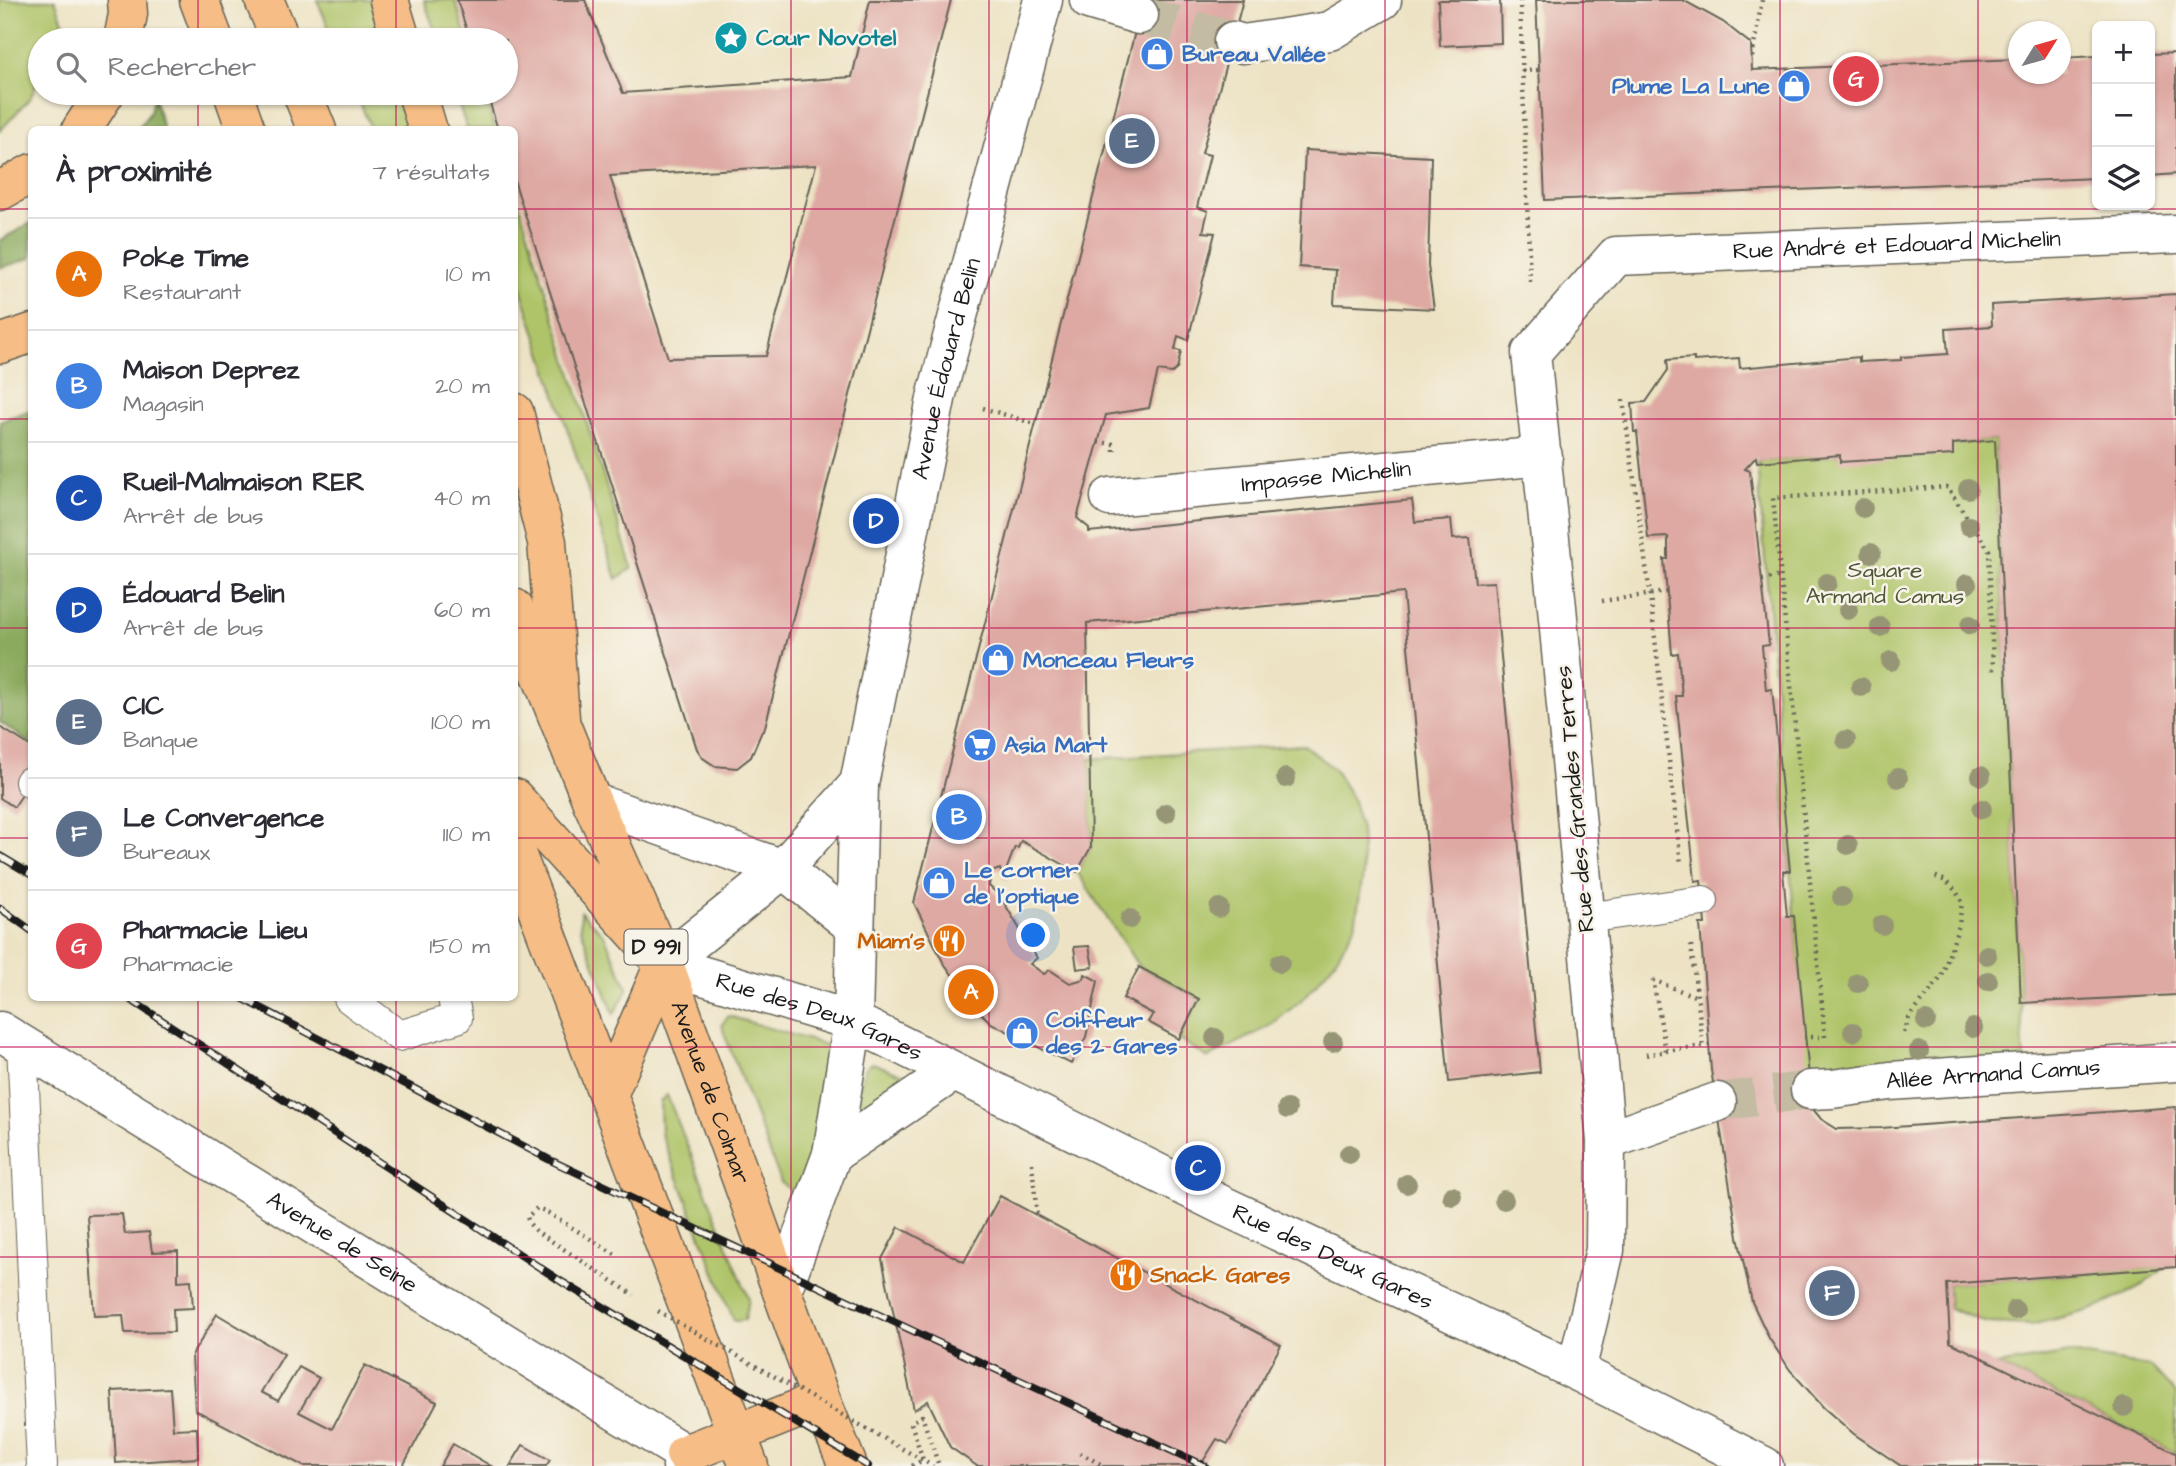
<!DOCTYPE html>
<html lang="fr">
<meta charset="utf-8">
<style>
:root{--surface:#fff;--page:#f2f2f3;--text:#2b2b33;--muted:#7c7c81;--line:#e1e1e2;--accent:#0f766e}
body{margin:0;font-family:"Architects Daughter",sans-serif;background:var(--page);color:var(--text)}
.controls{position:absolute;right:21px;top:21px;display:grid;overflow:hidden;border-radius:10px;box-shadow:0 2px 5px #0004}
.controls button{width:63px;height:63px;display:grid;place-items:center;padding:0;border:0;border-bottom:2px solid var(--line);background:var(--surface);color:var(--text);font:35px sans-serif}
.compass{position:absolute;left:2008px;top:21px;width:63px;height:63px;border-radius:50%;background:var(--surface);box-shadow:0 2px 5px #0004;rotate:53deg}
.you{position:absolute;left:1034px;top:936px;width:24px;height:24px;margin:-18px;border:5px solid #fff;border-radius:50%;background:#1a73e8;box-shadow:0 0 0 10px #1a73e833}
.badge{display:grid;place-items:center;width:46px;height:46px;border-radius:50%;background:var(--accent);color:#fff;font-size:23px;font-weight:700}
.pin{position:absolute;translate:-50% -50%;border:4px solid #fff;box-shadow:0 2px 7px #0006}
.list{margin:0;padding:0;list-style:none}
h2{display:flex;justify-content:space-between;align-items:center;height:91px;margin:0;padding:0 28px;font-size:30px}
h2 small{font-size:23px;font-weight:400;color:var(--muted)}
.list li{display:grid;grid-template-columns:46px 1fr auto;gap:21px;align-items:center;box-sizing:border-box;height:112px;padding:0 28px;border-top:2px solid var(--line)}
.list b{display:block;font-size:26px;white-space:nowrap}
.list p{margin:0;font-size:23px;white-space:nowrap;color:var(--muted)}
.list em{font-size:23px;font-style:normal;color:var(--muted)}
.icon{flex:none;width:38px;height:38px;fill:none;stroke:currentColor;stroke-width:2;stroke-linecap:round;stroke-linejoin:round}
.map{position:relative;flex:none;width:2176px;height:1466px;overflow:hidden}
.search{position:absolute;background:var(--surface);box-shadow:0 2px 5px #0004;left:28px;top:28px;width:490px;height:77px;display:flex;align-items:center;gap:18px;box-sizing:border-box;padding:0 24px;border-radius:38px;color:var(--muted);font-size:26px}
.panel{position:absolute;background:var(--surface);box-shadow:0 2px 5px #0004;left:28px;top:126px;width:490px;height:875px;border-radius:10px}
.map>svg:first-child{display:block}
.green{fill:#afc469;stroke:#667042;stroke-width:2}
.forest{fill:#8baa5d;stroke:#54633c;stroke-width:2}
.building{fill:#dea9a3;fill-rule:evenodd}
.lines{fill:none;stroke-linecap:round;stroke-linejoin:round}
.pedestrian-tunnel{stroke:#c3bba2;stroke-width:38;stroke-dasharray:38 19;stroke-linecap:butt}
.minor-tunnel{stroke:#c3bba2;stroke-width:38;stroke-dasharray:38 19;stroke-linecap:butt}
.service-casing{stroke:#656257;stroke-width:32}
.pedestrian-casing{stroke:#656257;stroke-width:41}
.minor-casing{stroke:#656257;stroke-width:41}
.primary-casing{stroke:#656257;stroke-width:41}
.motorway-casing{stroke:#656257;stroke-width:41}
.path{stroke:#656257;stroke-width:4.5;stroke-dasharray:2 5;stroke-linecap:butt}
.service{stroke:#fff;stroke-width:30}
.pedestrian{stroke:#fff;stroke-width:38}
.minor{stroke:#fff;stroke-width:38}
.primary{stroke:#f6be86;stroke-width:38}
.motorway{stroke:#f6be86;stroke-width:38}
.rail-casing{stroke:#1c1c1c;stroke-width:8}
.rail{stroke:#f7f3e8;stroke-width:5;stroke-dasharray:16;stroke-linecap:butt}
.path-bridge{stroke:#656257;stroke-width:4.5;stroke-dasharray:2 5;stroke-linecap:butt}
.tree{fill:#969676}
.grid{fill:none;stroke:#c2185b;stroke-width:2;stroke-opacity:0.55}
.labels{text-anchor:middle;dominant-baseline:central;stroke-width:5;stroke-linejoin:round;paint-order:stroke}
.shield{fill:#f7f3e8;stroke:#5e5c59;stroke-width:2}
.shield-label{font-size:21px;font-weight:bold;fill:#1c1c1c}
.culture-label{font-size:23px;font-weight:bold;fill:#0d838f;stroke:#f7f3e8;text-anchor:start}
.shop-label{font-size:23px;font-weight:bold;fill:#366cbe;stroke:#f7f3e8;text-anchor:start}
.street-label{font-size:23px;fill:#1c1c1c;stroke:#f7f3e8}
.park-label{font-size:23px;fill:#4f5737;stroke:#f7f3e8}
.food-label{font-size:23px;font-weight:bold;fill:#c56008;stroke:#f7f3e8;text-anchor:end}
</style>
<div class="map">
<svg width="2176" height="1466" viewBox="0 0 2176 1466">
<rect width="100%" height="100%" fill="#f7f3e8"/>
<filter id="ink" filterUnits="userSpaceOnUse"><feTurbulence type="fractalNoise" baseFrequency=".0143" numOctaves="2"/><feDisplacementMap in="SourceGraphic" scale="14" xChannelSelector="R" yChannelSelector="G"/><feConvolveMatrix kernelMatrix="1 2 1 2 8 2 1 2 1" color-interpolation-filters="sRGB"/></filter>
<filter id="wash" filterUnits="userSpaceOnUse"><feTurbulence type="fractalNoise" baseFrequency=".00686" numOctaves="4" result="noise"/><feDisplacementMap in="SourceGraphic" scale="28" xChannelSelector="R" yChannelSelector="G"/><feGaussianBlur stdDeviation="1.57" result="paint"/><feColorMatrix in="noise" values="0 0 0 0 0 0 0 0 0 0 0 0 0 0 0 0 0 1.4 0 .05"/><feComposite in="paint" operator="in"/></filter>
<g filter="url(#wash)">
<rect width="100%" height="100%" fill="#ede3c4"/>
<g class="green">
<polygon points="0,0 55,0 65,27 58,40 40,40 40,77 30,98 0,131"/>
<polygon points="317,0 371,0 384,40 334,40"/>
<polygon points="424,0 455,0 467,40 438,40"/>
<polygon points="356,93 400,93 411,129 371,129"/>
<polygon points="455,93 484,93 495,129 467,129"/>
<polygon points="515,191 632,568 617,579 515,271"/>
<polygon points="1995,440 2024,1066 1806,1064 1757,462"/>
<polygon points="1304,745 1334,769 1352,798 1361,829 1363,875 1355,926 1334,962 1305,997 1270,1026 1208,1058 1179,1039 1199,999 1139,967 1077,872 1091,847 1089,759"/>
<polygon points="581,912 604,935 628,989 614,1014 580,927"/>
<polygon points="729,1016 833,1047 840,1056 801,1186 794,1193 781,1182 724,1033 722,1024"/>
<polygon points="872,1063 919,1080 849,1123 865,1068"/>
<polygon points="667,1095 749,1299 745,1320 734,1321 661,1134 660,1102"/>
<polygon points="2166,1267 2137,1289 2091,1310 2031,1325 1987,1323 1949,1308 1947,1284"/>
<polygon points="2070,1353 2151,1367 2176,1394 2176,1453 1998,1365"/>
</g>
<g class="forest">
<polygon points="154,97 163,129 138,129 150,112"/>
<polygon points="31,223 31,258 0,268 0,240"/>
<polygon points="31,410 32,410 31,744 0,722 0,421"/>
</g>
<g id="blocks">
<g class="building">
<path d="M457,0H585L623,93L852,77L870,0H951L764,731H762L751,757L737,768L715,766L703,758L697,749L514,180V130H498L487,93H506V40H470ZM816,165L766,356L668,358L610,176Z"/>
<polygon points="1143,0 1243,0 1202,153 1210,155 1197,207 1208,211 1203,232 1215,233 1188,340 1178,336 1175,350 1181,351 1177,369 1172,373 1158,371 1149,408 1106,415 1077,518 1089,528 1089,532 1412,500 1415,522 1451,519 1453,539 1470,538 1475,583 1494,582 1540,1072 1449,1082 1403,593 1087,623 1091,847 1077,872 1021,841 1018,848 1015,847 1007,868 1010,878 1004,879 1000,869 991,872 989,886 1000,896 1037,958 1030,964 1044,974 1050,970 1070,983 1084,979 1085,974 1098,981 1086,1037 1071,1064 991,1023 978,1010 943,962 914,903"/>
<polygon points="1441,0 1500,0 1501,43 1440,46 1438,1"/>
<polygon points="1536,0 1683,0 1723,22 1751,44 1752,70 2018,59 2018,74 2061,74 2061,58 2097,56 2097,178 1545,200"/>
<polygon points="2176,53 2176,174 2150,176 2150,54"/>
<polygon points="1305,150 1431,157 1428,266 1434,309 1334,304 1336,270 1299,267"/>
<polygon points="2176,294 2176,995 2021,1003 1995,440 1953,444 1953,455 1840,462 1840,455 1757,462 1756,457 1745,469 1750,471 1769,645 1762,646 1766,690 1772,689 1790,871 1783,871 1787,916 1794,916 1812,1108 1821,1119 1837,1129 1881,1128 2176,1107 2176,1267 1947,1284 1950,1342 2176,1453 2176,1466 1901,1466 1854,1434 1824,1408 1790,1370 1769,1338 1752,1302 1738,1237 1711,1070 1700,924 1705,924 1701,880 1695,881 1676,696 1682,696 1678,653 1672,654 1664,559 1668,559 1668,537 1648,538 1637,432 1634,432 1632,403 1646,402 1668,370 1667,360 1694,358 1694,361 1739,358 1740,368 1859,357 1859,362 1901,360 1901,357 1948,354 1946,329 1992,326 1991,305"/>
<polygon points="0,727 32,747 32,780 14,807 0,798"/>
<polygon points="1089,946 1093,967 1077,969 1074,947"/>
<polygon points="1139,967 1199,999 1179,1039 1148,1022 1153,1014 1123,998"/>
<polygon points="1000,1196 1281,1345 1228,1444 1217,1439 1200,1466 977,1466 950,1447 928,1401 914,1410 882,1259 899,1227 964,1262"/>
<polygon points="122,1214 125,1234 149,1232 152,1252 178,1251 178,1281 191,1280 193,1308 173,1309 174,1332 125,1333 123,1315 94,1316 87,1215"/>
<polygon points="217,1314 284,1354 261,1392 278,1401 299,1367 319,1378 299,1412 332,1429 365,1365 437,1402 403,1466 303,1466 195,1410 192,1355"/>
<polygon points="170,1388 173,1429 197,1428 198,1458 116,1463 112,1391"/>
<polygon points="453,1444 491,1466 440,1466"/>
<polygon points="523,1445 550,1460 546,1466 510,1466"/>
</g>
</g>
</g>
<g filter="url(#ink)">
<use href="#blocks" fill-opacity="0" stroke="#656257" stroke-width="2"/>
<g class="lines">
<polyline class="pedestrian-tunnel" points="1717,1102 1810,1090"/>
<polyline class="minor-tunnel" points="1139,15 1233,41"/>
<defs>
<g id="service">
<polyline points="30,782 32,783"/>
<polyline points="1586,918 1703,901"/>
<polyline points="349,998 399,1036 457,1018 453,998"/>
<polyline points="22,1045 42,1466"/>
</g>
<g id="pedestrian">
<path id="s1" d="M1810,1090L1832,1089L1890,1081L2176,1062"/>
<polyline points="1606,1141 1717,1102"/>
</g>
<g id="minor">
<polyline points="1089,0 1139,15"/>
<polyline points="1233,41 1243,44 1330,31 1382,0"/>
<path id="s2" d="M1110,497L1543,456"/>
<polyline points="592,802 783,869 855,927"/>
<path id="s3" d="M664,964L853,1021L1222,1205L1576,1371L1764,1466"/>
<polyline points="664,964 783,869 859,784"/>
<path id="s4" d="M0,1031L685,1454L682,1466"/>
<polyline points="832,1154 953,1072"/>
<path id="s5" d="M782,1291L832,1154L853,1021L859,784L937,394L1043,0"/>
<path id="s6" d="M1576,1371L1605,1250L1606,1141L1557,607L1531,353L1616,256L2176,234"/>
</g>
<g id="primary">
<polyline points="199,0 214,40"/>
<polyline points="264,0 281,40"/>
<polyline points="233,93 246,130"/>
<polyline points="302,93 317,130"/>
<path id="s7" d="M514,608L592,802L664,964L821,1400L848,1466"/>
<polyline points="514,798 664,964 608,1095"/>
<polyline points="514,848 749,1466"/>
<polyline points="685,1454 821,1400"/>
</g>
<g id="motorway">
<polyline points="389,0 401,40"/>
<polyline points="123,40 128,14 127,0"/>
<polyline points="417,93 428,130"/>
<polyline points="81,130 105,93"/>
<polyline points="0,191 32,173"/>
<polyline points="0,344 32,333"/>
<polyline points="514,412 547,542 560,718"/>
</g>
</defs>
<use href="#service" class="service-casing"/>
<use href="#pedestrian" class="pedestrian-casing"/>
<use href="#minor" class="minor-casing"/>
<use href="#primary" class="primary-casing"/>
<use href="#motorway" class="motorway-casing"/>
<g class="path">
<polyline points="1520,0 1530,282"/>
<polyline points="1752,57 1762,0"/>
<polyline points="1522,71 1539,70"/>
<polyline points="1623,400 1650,595 1681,864"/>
<polyline points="983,408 1035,424"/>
<polyline points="1098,442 1114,444 1114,451"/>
<polyline points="1762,580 1781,576"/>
<polyline points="1602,601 1667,592"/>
<polyline points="1691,945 1703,1045"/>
<polyline points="1653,980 1697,997"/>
<polyline points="1904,1033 1909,1018 1942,976 1959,925 1962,902 1956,891 1946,881 1931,875"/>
<polyline points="1804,1037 1825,1037 1773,498 1947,487 1989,550 1993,671"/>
<polyline points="1666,1051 1709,1045"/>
<polyline points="1646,1055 1666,1051 1653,980"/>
<polyline points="1032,1163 1037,1217"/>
<polyline points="615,1254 545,1211 537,1208 527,1217 529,1223 536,1231 634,1295"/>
<polyline points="1080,1453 1104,1466"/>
<polyline points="912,1466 923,1460 911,1423 922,1416 939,1466"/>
</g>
<use href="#service" class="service"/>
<use href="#pedestrian" class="pedestrian"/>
<use href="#minor" class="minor"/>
<use href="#primary" class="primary"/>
<use href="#motorway" class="motorway"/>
<defs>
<g id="rail">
<polyline points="0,856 32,875"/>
<polyline points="0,908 32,931"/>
<polyline points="128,998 562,1282 868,1466"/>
<polyline points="242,998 548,1159 926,1337 1205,1466"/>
</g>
</defs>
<use href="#rail" class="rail-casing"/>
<use href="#rail" class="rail"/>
<polyline class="path-bridge" points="658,1311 933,1466"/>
</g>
<g class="tree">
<circle cx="1968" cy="489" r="10"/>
<circle cx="1863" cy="508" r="10"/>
<circle cx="1969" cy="526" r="10"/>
<circle cx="1871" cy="553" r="10"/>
<circle cx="1827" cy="583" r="10"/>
<circle cx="1967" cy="584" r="10"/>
<circle cx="1848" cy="610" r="10"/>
<circle cx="1970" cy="625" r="10"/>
<circle cx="1880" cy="627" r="10"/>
<circle cx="1891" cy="661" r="10"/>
<circle cx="1861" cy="687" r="10"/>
<circle cx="1846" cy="740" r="10"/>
<circle cx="1981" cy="776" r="10"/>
<circle cx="1286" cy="778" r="10"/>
<circle cx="1898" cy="778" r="10"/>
<circle cx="1982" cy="809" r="10"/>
<circle cx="1166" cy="813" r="10"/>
<circle cx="1848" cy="845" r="10"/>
<circle cx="1842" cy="897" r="10"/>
<circle cx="1219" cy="908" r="10"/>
<circle cx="1130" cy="919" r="10"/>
<circle cx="1882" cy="925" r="10"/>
<circle cx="1987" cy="955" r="10"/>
<circle cx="1280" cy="963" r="10"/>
<circle cx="1988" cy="981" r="10"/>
<circle cx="1858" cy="983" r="10"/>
<circle cx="1926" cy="1021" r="10"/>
<circle cx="1973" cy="1028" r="10"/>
<circle cx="1853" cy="1032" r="10"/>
<circle cx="1215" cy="1038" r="10"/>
<circle cx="1333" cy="1042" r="10"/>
<circle cx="1919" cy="1051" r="10"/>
<circle cx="1287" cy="1109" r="10"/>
<circle cx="1349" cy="1154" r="10"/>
<circle cx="1407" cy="1184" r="10"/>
<circle cx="1452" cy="1196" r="10"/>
<circle cx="1504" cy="1200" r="10"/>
<circle cx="2015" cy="1310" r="10"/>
<circle cx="2124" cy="1407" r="10"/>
</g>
</g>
<path class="grid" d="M198,0V40M396,0V40M593,0V1466M791,0V1466M989,0V1466M1187,0V1466M1385,0V1466M1583,0V1466M1780,0V1466M1978,0V1466M198,93V130M396,93V130M0,209H32M514,209H2176M0,419H32M514,419H2176M0,628H32M514,628H2176M0,838H32M514,838H2176M198,998V1466M396,998V1466M0,1047H2176M0,1257H2176"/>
<defs>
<symbol id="sight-disc" viewBox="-11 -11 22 22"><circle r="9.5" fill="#0f9aa8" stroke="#f7f3e8"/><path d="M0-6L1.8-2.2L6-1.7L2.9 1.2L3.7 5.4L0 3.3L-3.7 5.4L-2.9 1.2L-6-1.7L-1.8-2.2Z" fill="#fff"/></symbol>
<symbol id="shop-disc" viewBox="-11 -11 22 22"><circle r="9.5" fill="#3f7fe0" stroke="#f7f3e8"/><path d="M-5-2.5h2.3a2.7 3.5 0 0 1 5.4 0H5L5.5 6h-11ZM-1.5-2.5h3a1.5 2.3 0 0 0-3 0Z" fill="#fff"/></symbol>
<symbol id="supermarket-disc" viewBox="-11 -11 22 22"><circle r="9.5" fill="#3f7fe0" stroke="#f7f3e8"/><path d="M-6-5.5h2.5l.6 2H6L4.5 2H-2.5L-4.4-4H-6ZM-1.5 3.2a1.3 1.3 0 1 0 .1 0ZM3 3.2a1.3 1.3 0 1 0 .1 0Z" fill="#fff"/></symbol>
<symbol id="restaurant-disc" viewBox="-11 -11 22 22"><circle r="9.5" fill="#e8710a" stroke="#f7f3e8"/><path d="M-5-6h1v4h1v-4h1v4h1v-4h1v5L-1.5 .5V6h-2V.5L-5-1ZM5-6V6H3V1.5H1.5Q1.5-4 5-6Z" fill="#fff"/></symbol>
</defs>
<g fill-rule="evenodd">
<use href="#sight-disc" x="712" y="19" width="38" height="38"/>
<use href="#shop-disc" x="1138" y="35" width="38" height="38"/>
<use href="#shop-disc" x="1775" y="67" width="38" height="38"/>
<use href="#shop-disc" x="979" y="641" width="38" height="38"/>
<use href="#supermarket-disc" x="961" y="726" width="38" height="38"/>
<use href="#shop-disc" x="920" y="864" width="38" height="38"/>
<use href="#restaurant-disc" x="930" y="922" width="38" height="38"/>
<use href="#shop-disc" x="1003" y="1014" width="38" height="38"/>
<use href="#restaurant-disc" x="1107" y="1256" width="38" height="38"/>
</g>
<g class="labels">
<rect class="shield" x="624.5" y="929.5" width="63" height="35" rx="5"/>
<g class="shield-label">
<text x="656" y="947">D 991</text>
</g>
<g class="culture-label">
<text x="756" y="38">Cour Novotel</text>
</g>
<g class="shop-label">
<text x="1182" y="54">Bureau Vallée</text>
<text x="1770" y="86" text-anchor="end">Plume La Lune</text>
<text x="1023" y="660">Monceau Fleurs</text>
<text x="1004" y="745">Asia Mart</text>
<text x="964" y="870">Le corner<tspan x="964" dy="26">de l'optique</tspan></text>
<text x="1046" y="1020">Coiffeur<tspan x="1046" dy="26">des 2 Gares</tspan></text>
</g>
<g class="street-label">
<text stroke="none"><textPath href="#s6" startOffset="1435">Rue André et Edouard Michelin</textPath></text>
<text stroke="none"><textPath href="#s5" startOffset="942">Avenue Édouard Belin</textPath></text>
<text stroke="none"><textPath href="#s2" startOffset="217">Impasse Michelin</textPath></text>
<text transform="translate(1575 799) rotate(-95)">Rue des Grandes Terres</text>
<text stroke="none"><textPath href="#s3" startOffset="164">Rue des Deux Gares</textPath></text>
<text stroke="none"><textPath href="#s1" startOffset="184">Allée Armand Camus</textPath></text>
<text stroke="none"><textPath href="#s7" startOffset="523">Avenue de Colmar</textPath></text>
<text stroke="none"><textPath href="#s4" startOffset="402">Avenue de Seine</textPath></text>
<text stroke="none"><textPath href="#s3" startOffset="732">Rue des Deux Gares</textPath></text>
</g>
<g class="park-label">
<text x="1885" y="570">Square<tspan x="1885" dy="26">Armand Camus</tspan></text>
</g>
<g class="food-label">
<text x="925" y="941">Miam's</text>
<text x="1150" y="1275" text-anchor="start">Snack Gares</text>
</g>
</g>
</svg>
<div class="controls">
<button>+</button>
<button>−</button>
<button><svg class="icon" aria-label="layers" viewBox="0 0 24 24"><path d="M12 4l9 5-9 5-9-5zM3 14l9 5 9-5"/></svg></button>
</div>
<svg class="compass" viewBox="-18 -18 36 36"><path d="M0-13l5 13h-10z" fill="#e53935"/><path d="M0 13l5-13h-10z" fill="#7c7c81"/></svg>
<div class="you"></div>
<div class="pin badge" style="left:971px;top:992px;background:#e8710a">A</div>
<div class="pin badge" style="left:959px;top:817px;background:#3f7fe0">B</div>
<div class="pin badge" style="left:1198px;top:1168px;background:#1a4fb4">C</div>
<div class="pin badge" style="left:876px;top:521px;background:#1a4fb4">D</div>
<div class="pin badge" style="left:1132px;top:141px;background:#5c6f8a">E</div>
<div class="pin badge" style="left:1832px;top:1293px;background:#5c6f8a">F</div>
<div class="pin badge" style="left:1856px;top:79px;background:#e0444e">G</div>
<div class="search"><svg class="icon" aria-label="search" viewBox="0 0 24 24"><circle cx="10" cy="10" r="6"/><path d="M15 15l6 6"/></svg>Rechercher</div>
<section class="panel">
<h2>À proximité<small>7 résultats</small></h2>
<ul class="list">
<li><span class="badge" style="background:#e8710a">A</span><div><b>Poke Time</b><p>Restaurant</p></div><em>10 m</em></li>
<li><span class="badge" style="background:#3f7fe0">B</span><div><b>Maison Deprez</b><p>Magasin</p></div><em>20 m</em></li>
<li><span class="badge" style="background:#1a4fb4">C</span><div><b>Rueil-Malmaison RER</b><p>Arrêt de bus</p></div><em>40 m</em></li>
<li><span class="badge" style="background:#1a4fb4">D</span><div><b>Édouard Belin</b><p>Arrêt de bus</p></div><em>60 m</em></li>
<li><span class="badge" style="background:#5c6f8a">E</span><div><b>CIC</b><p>Banque</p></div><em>100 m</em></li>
<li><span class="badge" style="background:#5c6f8a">F</span><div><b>Le Convergence</b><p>Bureaux</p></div><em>110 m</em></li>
<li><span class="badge" style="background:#e0444e">G</span><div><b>Pharmacie Lieu</b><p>Pharmacie</p></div><em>150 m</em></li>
</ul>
</section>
</div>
